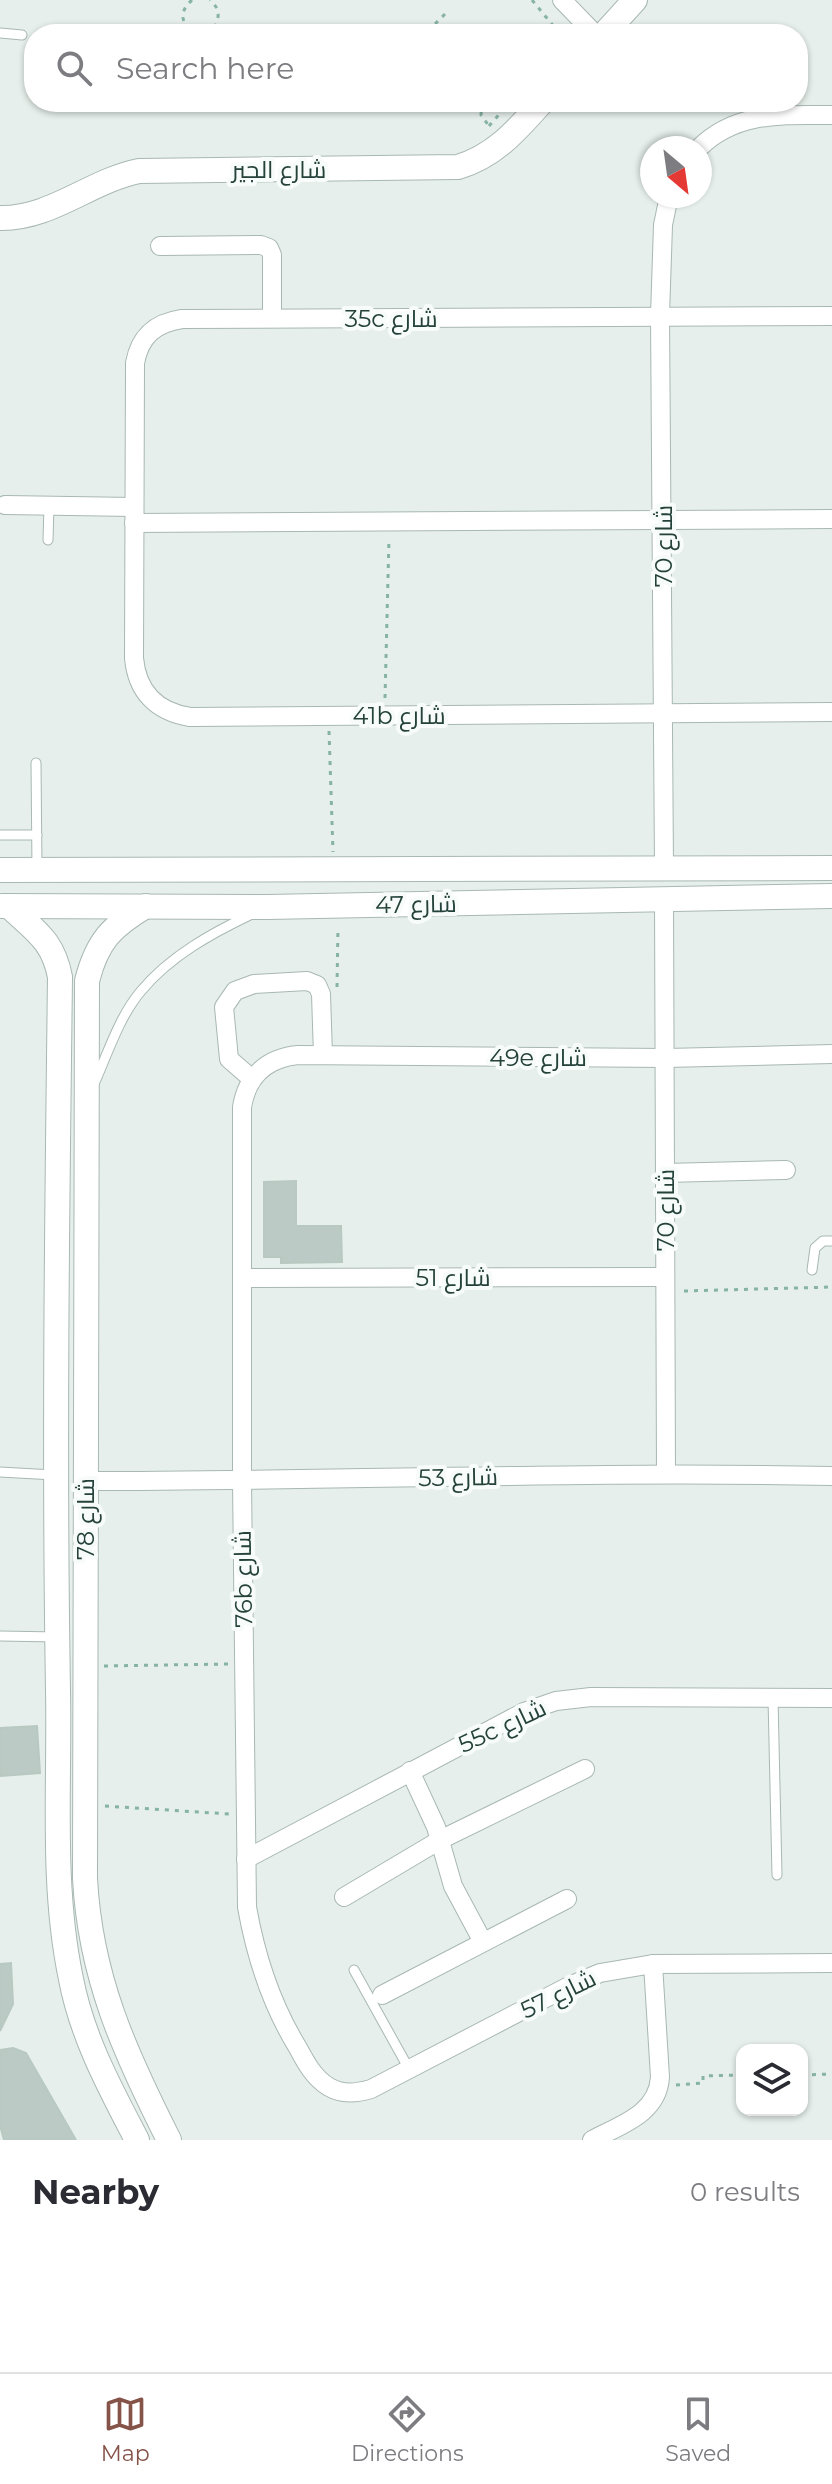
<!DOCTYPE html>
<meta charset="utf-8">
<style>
:root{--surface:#fff;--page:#f7f7f7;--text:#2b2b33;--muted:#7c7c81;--line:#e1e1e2;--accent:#855347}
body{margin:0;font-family:Montserrat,Cairo,sans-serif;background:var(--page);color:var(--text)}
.controls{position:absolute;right:24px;bottom:24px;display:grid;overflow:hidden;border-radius:16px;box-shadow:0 2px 6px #0004}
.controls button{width:72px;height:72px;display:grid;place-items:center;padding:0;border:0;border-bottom:2px solid var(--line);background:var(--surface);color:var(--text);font:40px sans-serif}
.compass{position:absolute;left:640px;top:136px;width:72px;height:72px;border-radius:50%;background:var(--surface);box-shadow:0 2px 6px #0004;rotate:151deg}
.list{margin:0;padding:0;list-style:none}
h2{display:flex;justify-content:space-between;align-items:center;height:104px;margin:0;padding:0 32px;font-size:34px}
h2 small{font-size:26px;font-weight:400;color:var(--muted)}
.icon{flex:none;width:44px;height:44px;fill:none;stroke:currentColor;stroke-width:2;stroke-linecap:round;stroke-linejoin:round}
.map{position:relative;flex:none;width:832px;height:2140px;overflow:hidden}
.search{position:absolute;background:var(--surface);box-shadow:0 2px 6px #0004;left:24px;right:24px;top:24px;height:88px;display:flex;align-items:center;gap:20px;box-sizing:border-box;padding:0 28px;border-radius:32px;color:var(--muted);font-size:30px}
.sheet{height:232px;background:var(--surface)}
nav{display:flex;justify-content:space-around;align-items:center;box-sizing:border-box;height:112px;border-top:2px solid var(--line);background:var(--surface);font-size:22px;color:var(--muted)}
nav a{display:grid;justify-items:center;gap:4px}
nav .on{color:var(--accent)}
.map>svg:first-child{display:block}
.building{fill:#bbcac4;stroke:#b8c9c2;stroke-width:2}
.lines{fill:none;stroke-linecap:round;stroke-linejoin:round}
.service-casing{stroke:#a8b8b2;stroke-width:11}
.minor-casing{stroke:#a8b8b2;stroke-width:20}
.tertiary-casing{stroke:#a8b8b2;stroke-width:26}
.path{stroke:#86b3a5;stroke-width:3;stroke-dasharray:4 6;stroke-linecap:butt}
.service{stroke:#fff;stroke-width:9}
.minor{stroke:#fff;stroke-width:18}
.tertiary{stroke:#fff;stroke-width:24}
.labels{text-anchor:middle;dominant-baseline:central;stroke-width:8;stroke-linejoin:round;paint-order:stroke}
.street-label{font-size:24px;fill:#24423a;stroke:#f7fbf9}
</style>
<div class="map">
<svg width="832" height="2140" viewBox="0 0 832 2140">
<rect width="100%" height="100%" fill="#e6efeb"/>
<g class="building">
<polygon points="296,1181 296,1226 341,1226 342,1262 281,1263 281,1257 264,1257 264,1182"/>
<polygon points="37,1726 40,1773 0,1776 0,1728"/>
<polygon points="11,1963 13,2004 0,2031 0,1964"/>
<polygon points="13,2048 26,2053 76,2140 4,2140 0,2125 0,2050"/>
</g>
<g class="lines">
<defs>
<g id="service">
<polyline points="0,33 22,35"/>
<polyline points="48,540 49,506"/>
<polyline points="36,763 37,868"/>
<polyline points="0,835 37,835"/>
<path d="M94,1084C108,1053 119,1017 141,991C170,956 212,933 252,914"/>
<polyline points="812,1270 815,1248 823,1241 832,1241"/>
<polyline points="0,1472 54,1475"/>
<polyline points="0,1636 57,1637"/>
<polyline points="773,1698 777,1875"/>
<polyline points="354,1970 409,2069"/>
</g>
<g id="minor">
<polyline points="562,0 595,34"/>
<path d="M699,148C736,111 784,115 832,115"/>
<polyline points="160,246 261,245 269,248 272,255 272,318"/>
<path d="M832,316L182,319C155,323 140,336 135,363L134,658C137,692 157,712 190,717L832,712"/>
<polyline points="5,505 134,507"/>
<polyline points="134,523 832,519"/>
<polyline points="664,868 660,316 663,225 669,196"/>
<polyline points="664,899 666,1473"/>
<path d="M832,1054L666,1058L298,1055C267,1058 247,1076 242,1107V1481L247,1907C256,1958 271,2004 298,2048C306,2063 314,2078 329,2087C343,2095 357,2093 371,2089L567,1987L600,1973L653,1964L832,1963"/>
<polyline points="252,1079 229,1059 224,1007 235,991 254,984 307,981 317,985 321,994 323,1055"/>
<polyline points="665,1173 786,1170"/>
<polyline points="242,1278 664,1277"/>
<path d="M85,1481C334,1481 583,1471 832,1476"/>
<polyline points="410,1771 436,1827 453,1886 483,1942"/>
<polyline points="246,1859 524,1712 556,1701 591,1697 832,1698"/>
<polyline points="344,1897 440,1840 585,1769"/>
<polyline points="382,1995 567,1899"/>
<path d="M592,2140C620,2125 658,2114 660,2077L653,1964"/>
</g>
<g id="tertiary">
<polyline points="604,34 635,0"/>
<path d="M0,218C51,219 90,181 139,171L458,167C495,156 517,130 542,102"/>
<polyline points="0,870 832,868"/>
<polyline points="2,906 267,907 832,896"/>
<path d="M9,906C35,931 53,940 60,977C57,1215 54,1452 58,1690C60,1785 51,1884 71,1979C82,2037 110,2088 137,2140"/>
<path d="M146,906C112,926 97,941 87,981L85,1878C90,1977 125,2053 169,2140"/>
</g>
</defs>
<use href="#service" class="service-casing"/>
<use href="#minor" class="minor-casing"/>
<use href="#tertiary" class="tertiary-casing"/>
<g class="path">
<path d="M192,0C162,26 215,48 218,17C219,9 215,5 210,0"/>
<polyline points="532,0 560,34"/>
<polyline points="428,31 445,14"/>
<path d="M363,34C387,22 410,23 434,34"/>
<polyline points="482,102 481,115 489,126"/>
<polyline points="489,126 510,102"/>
<polyline points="385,698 389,538"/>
<polyline points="329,731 333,852"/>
<polyline points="337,987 338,927"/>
<polyline points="684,1291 832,1287"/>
<polyline points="104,1666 228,1664"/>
<polyline points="105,1806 229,1814"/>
<polyline points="802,2075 832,2074"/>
<polyline points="676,2085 703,2083 703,2076 742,2075"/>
</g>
<use href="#service" class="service"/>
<use href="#minor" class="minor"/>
<use href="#tertiary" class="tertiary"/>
</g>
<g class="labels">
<g class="street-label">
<text x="279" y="169">شارع الجير</text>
<text x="391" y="318">35c شارع</text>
<text transform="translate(663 546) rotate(-90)">شارع 70</text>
<text x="399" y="715">41b شارع</text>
<text transform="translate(416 904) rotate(-1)">شارع 47</text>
<text x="538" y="1057">49e شارع</text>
<text transform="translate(665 1210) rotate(-90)">شارع 70</text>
<text x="453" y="1277">شارع 51</text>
<text transform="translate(458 1477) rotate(-1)">شارع 53</text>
<text transform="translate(85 1519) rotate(-90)">شارع 78</text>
<text transform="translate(243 1579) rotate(-91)">76b شارع</text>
<text transform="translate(502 1726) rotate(-25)">55c شارع</text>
<text transform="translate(558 1994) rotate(-26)">شارع 57</text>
</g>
</g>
</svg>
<div class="controls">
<button><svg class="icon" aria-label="layers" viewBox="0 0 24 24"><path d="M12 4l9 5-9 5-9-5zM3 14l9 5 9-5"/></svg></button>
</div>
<svg class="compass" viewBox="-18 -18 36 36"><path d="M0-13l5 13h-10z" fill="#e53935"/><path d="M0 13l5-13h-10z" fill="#7c7c81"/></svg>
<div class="search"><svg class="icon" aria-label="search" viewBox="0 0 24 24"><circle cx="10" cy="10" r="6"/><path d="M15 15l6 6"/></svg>Search here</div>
</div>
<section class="sheet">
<h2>Nearby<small>0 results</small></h2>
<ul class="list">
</ul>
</section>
<nav>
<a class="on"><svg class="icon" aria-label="map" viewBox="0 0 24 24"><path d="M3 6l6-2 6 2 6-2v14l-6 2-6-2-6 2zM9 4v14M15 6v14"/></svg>Map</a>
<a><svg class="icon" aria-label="directions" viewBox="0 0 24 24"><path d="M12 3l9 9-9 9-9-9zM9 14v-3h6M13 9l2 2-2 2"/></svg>Directions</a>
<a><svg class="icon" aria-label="saved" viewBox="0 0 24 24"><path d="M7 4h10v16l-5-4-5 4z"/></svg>Saved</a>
</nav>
